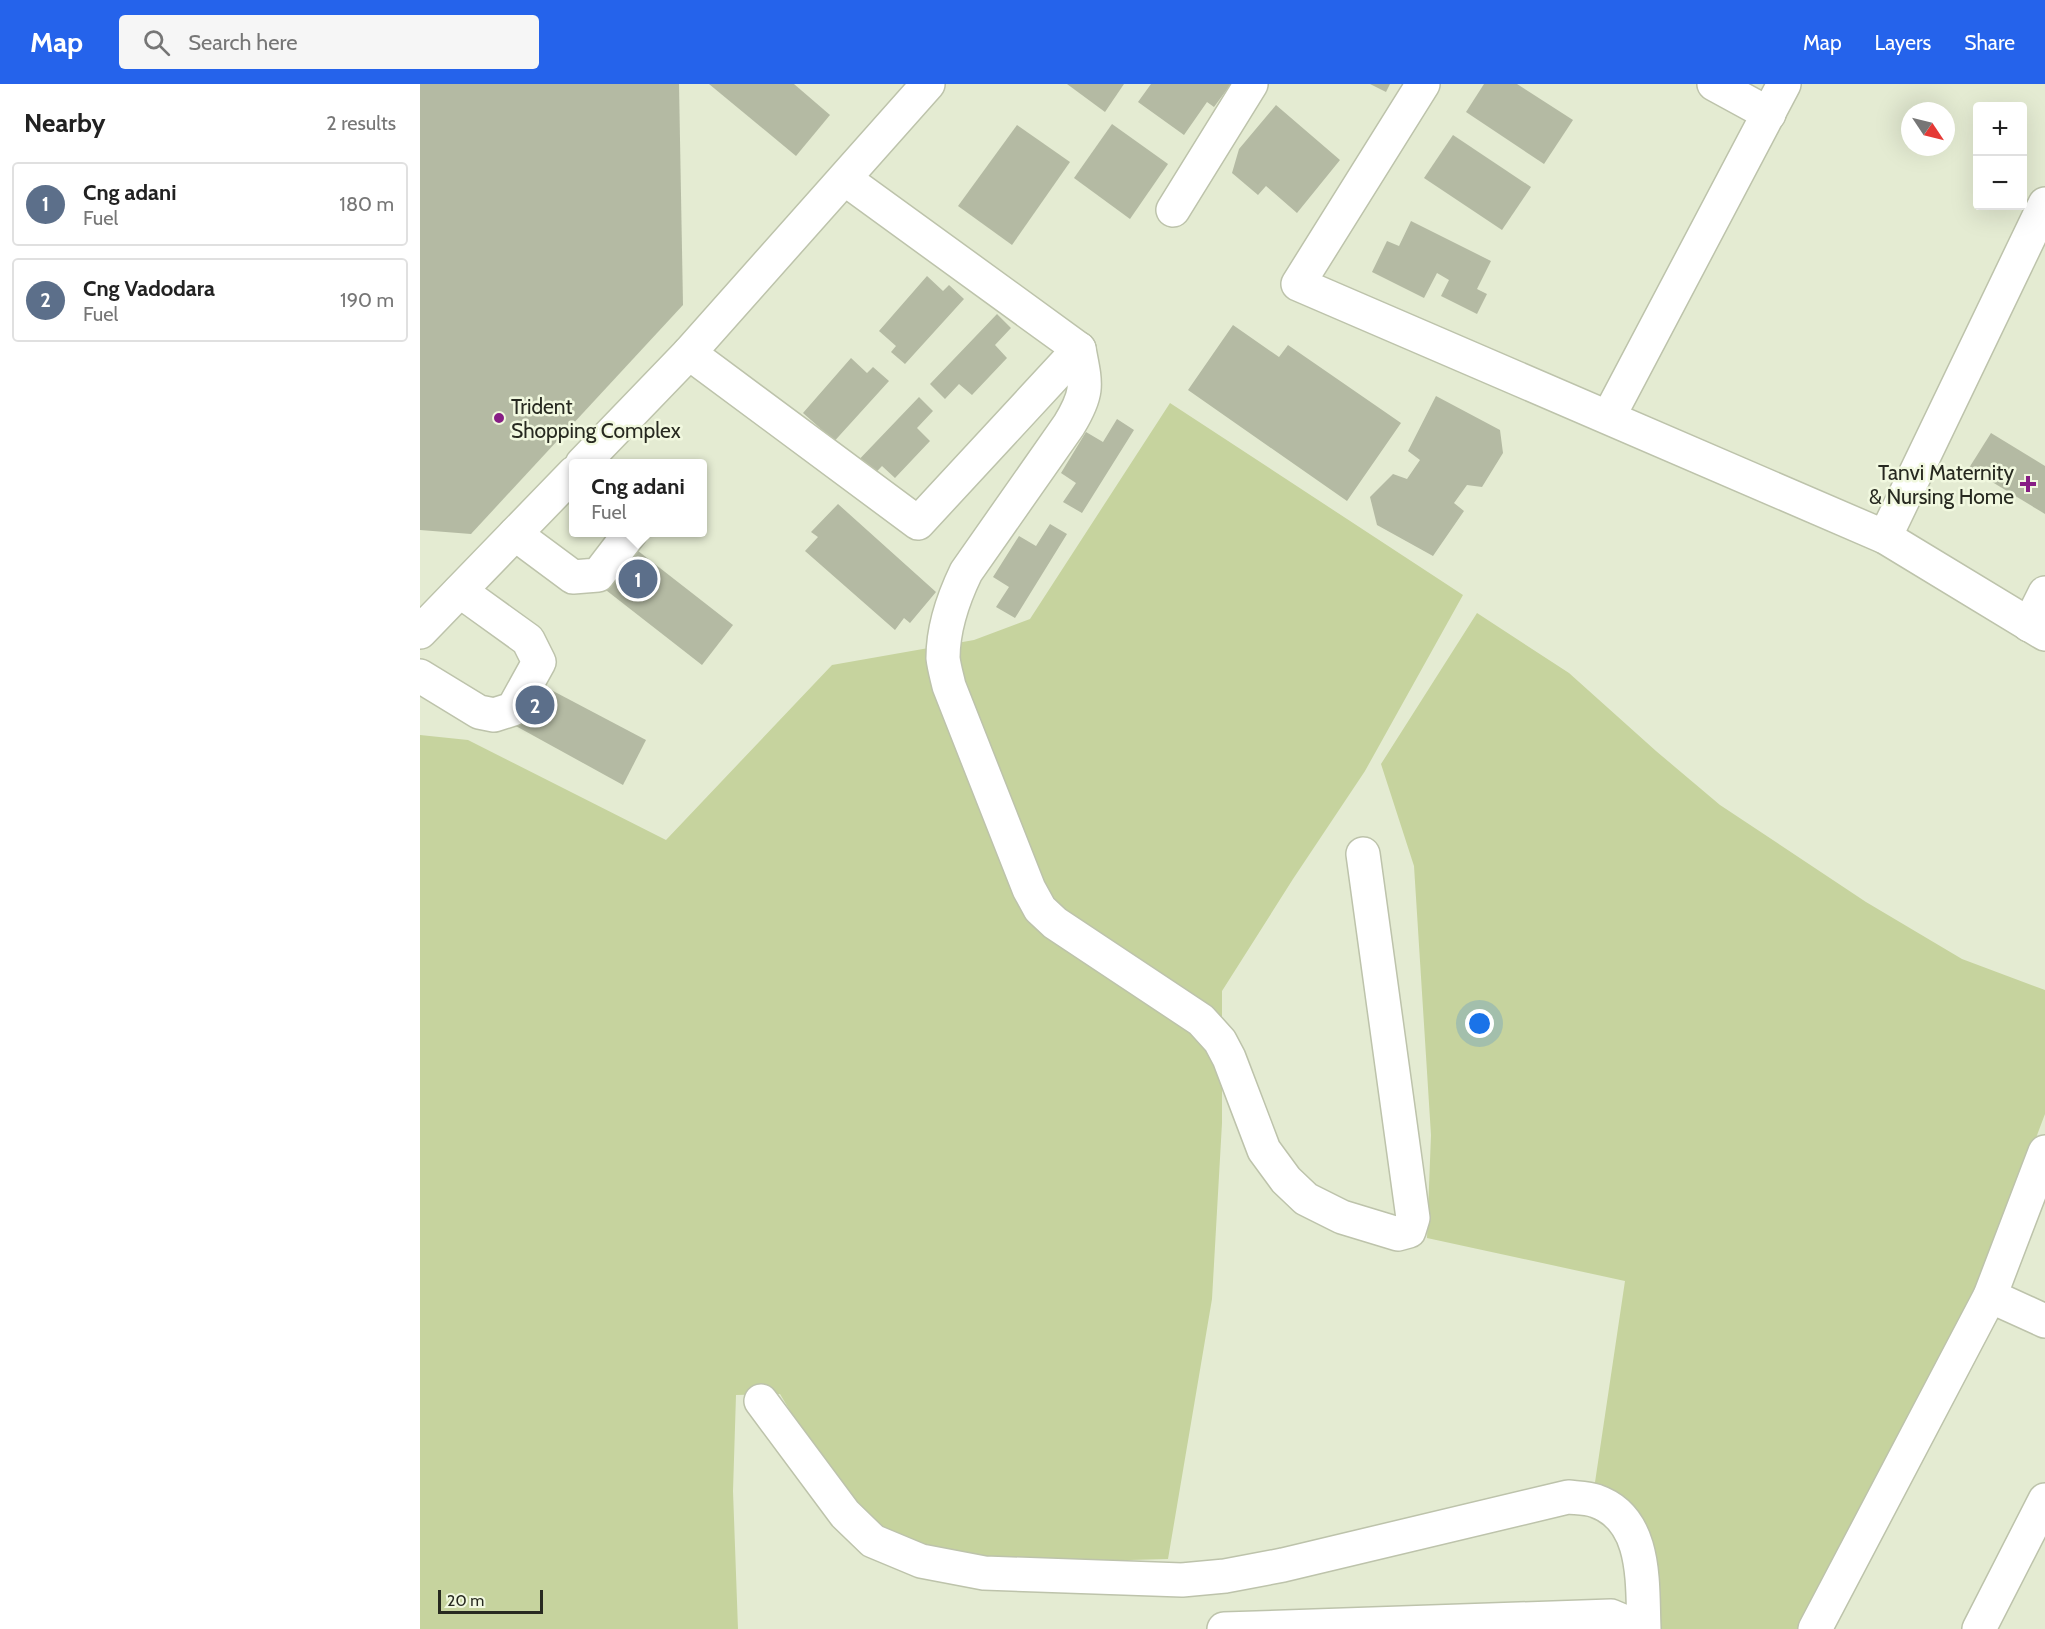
<!DOCTYPE html>
<meta charset="utf-8">
<style>
:root{--surface:#fff;--page:#f6f6f6;--text:#222;--muted:#767676;--line:#e0e0e0;--accent:#2563eb}
body{margin:0;font-family:Cabin,sans-serif;background:var(--page);color:var(--text)}
.controls{position:absolute;right:18px;top:18px;display:grid;overflow:hidden;border-radius:6px;box-shadow:0 6px 24px #0002}
.controls button{width:54px;height:54px;display:grid;place-items:center;padding:0;border:0;border-bottom:2px solid var(--line);background:var(--surface);color:var(--text);font:30px sans-serif}
.compass{position:absolute;left:1481px;top:18px;width:54px;height:54px;border-radius:50%;background:var(--surface);box-shadow:0 6px 24px #0002;rotate:125deg}
.scale{position:absolute;left:18px;bottom:15px;width:105px;box-sizing:border-box;padding-left:6px;border:3px solid #272920;border-top:0;font-size:16px;line-height:21px;white-space:nowrap;color:#272920;-webkit-text-stroke:4px #f1f8df;paint-order:stroke}
.you{position:absolute;left:1060px;top:940px;width:21px;height:21px;margin:-15px;border:4px solid #fff;border-radius:50%;background:#1a73e8;box-shadow:0 0 0 9px #1a73e833}
.badge{display:grid;place-items:center;width:39px;height:39px;border-radius:50%;background:var(--accent);color:#fff;font-size:20px;font-weight:700}
.pin{position:absolute;translate:-50% -50%;border:3px solid #fff;box-shadow:0 2px 6px #0006}
.popup{position:absolute;left:149px;top:375px;width:138px;height:78px;box-sizing:border-box;display:grid;place-content:center;border-radius:6px;background:var(--surface);filter:drop-shadow(0 2px 4px #0005);font-size:20px;white-space:nowrap;color:var(--muted)}
.popup b{font-size:22px;color:var(--text)}
.popup::after{content:'';position:absolute;left:50%;top:100%;margin-left:-12px;border:12px solid transparent;border-top-color:var(--surface)}
.list{margin:0;padding:0;list-style:none}
h2{display:flex;justify-content:space-between;align-items:center;height:78px;margin:0;padding:0 24px;font-size:26px}
h2 small{font-size:20px;font-weight:400;color:var(--muted)}
.list li{display:grid;grid-template-columns:39px 1fr auto;gap:18px;align-items:center;box-sizing:border-box;height:84px;margin:0 12px 12px;padding:0 12px;border:2px solid var(--line);border-radius:6px}
.list b{display:block;font-size:22px;white-space:nowrap}
.list p{margin:0;font-size:20px;white-space:nowrap;color:var(--muted)}
.list em{font-size:20px;font-style:normal;color:var(--muted)}
.icon{flex:none;width:33px;height:33px;fill:none;stroke:currentColor;stroke-width:2;stroke-linecap:round;stroke-linejoin:round}
.map{position:relative;flex:none;width:1625px;height:1545px;overflow:hidden}
header{display:flex;align-items:center;gap:36px;box-sizing:border-box;height:84px;padding:0 30px;background:var(--accent);color:#fff}
header strong{font-size:28px}
nav{display:flex;gap:33px;margin-inline-start:auto;font-size:21px}
.search{width:420px;height:54px;background:var(--page);display:flex;align-items:center;gap:15px;box-sizing:border-box;padding:0 21px;border-radius:6px;color:var(--muted);font-size:22px}
main{display:flex}
aside{flex:1;background:var(--surface)}
.map>svg:first-child{display:block}
.green{fill:#c6d39e}
.building{fill:#b4baa3}
.lines{fill:none;stroke-linecap:round;stroke-linejoin:round}
.minor-casing{stroke:#bdc3ab;stroke-width:36}
.minor{stroke:#fff;stroke-width:33}
.poi-dot{fill:#871e85;stroke:#f1f8df;stroke-width:2}
.labels{text-anchor:middle;dominant-baseline:central;stroke-width:5;stroke-linejoin:round;paint-order:stroke}
.poi-label{font-size:21px;fill:#272920;stroke:#f1f8df;text-anchor:start}
</style>
<header>
<strong>Map</strong>
<div class="search"><svg class="icon" aria-label="search" viewBox="0 0 24 24"><circle cx="10" cy="10" r="6"/><path d="M15 15l6 6"/></svg>Search here</div>
<nav><a>Map</a><a>Layers</a><a>Share</a></nav>
</header>
<main>
<aside>
<h2>Nearby<small>2 results</small></h2>
<ul class="list">
<li><span class="badge" style="background:#5c6f8a">1</span><div><b>Cng adani</b><p>Fuel</p></div><em>180 m</em></li>
<li><span class="badge" style="background:#5c6f8a">2</span><div><b>Cng Vadodara</b><p>Fuel</p></div><em>190 m</em></li>
</ul>
</aside>
<div class="map">
<svg width="1625" height="1545" viewBox="0 0 1625 1545">
<rect width="100%" height="100%" fill="#e4ebd2"/>
<g class="green">
<polygon points="750,319 1043,511 945,687 873,795 802,907 802,1039 792,1215 748,1475 593,1479 490,1464 422,1414 360,1310 316,1311 313,1407 318,1545 0,1545 0,651 48,656 246,756 412,581 554,556 610,535"/>
<polygon points="1057,529 1149,589 1236,667 1300,721 1446,818 1542,875 1625,906 1625,1030 1558,1208 1384,1545 1232,1545 1232,1471 1174,1405 1205,1197 1007,1154 1011,1051 994,782 961,680"/>
</g>
<g class="building">
<polygon points="0,0 259,0 263,221 51,450 0,446"/>
<polygon points="289,0 374,0 410,31 376,72"/>
<polygon points="647,0 704,0 685,28"/>
<polygon points="731,0 811,0 794,23 787,18 764,51 718,18"/>
<polygon points="950,0 970,0 966,8"/>
<polygon points="1064,0 1097,0 1153,36 1124,80 1046,28"/>
<polygon points="856,21 920,76 877,129 846,102 838,111 812,89 819,65"/>
<polygon points="692,40 748,80 710,135 654,94"/>
<polygon points="597,41 650,78 592,161 538,122"/>
<polygon points="1033,51 1111,103 1082,146 1004,94"/>
<polygon points="991,137 1071,177 1057,205 1067,210 1057,230 1021,212 1029,196 1017,189 1004,214 952,188 967,157 979,162"/>
<polygon points="507,192 523,207 529,201 544,215 485,280 471,268 476,262 459,247"/>
<polygon points="577,230 591,244 575,261 587,274 552,311 539,300 525,315 510,300"/>
<polygon points="813,241 859,273 868,261 981,339 927,417 768,306"/>
<polygon points="431,274 447,289 453,283 469,297 410,362 396,350 400,344 383,329"/>
<polygon points="1016,312 1080,346 1083,369 1062,403 1047,401 1034,419 1044,427 1013,472 957,441 950,413 973,390 987,395 1000,376 988,367"/>
<polygon points="499,313 513,327 497,344 510,357 475,394 462,382 447,398 432,383"/>
<polygon points="697,335 714,346 662,429 643,418 656,399 641,389 666,348 683,358"/>
<polygon points="1571,349 1625,382 1625,430 1549,384"/>
<polygon points="418,420 516,508 490,539 484,534 475,546 385,467 398,453 391,448"/>
<polygon points="630,440 647,450 595,534 576,523 589,503 573,493 599,452 616,462"/>
<polygon points="213,463 313,541 282,581 182,503"/>
<polygon points="116,598 226,656 203,701 94,641"/>
</g>
<g class="lines">
<defs>
<g id="minor">
<polyline points="1003,0 878,200 1465,453 1625,550"/>
<polyline points="1294,0 1349,30"/>
<polyline points="753,126 831,0"/>
<path d="M659,265C666,301 669,308 649,341L546,488C533,515 523,544 523,574C524,583 527,593 529,602L609,805L620,825L635,839L781,936L800,957L809,974L844,1066L866,1096L886,1115L922,1133L978,1150L989,1147L993,1134L943,770"/>
<polyline points="269,269 498,439 659,265 425,95"/>
<polyline points="1189,332 1364,0"/>
<polyline points="162,380 269,269 508,0"/>
<polyline points="95,450 153,493 178,491 211,448"/>
<polyline points="1465,453 1625,120"/>
<polyline points="1609,541 1625,509"/>
<polyline points="0,548 154,389"/>
<polyline points="0,592 59,628 74,631 93,625 119,578 108,556 40,507"/>
<polyline points="1570,1212 1625,1237"/>
<path d="M341,1317L425,1430L453,1457L501,1477L564,1489L762,1496L805,1492L863,1481L1148,1413C1157,1414 1168,1414 1176,1417C1228,1435 1222,1501 1224,1545"/>
<polyline points="804,1545 1191,1532 1210,1540 1215,1545"/>
<polyline points="1395,1545 1570,1212 1625,1068"/>
<polyline points="1559,1545 1625,1416"/>
</g>
</defs>
<use href="#minor" class="minor-casing"/>
<use href="#minor" class="minor"/>
</g>
<g class="poi-dot">
<circle cx="79" cy="334" r="6"/>
<path d="M1605 391h6v6h6v6h-6v6h-6v-6h-6v-6h6z"/>
</g>
<g class="labels">
<g class="poi-label">
<text x="91" y="322">Trident<tspan x="91" dy="24">Shopping Complex</tspan></text>
<text x="1594" y="388" text-anchor="end">Tanvi Maternity<tspan x="1594" dy="24">&amp; Nursing Home</tspan></text>
</g>
</g>
</svg>
<div class="controls">
<button>+</button>
<button>−</button>
</div>
<svg class="compass" viewBox="-18 -18 36 36"><path d="M0-13l5 13h-10z" fill="#e53935"/><path d="M0 13l5-13h-10z" fill="#767676"/></svg>
<div class="scale">20 m</div>
<div class="you"></div>
<div class="pin badge" style="left:218px;top:495px;background:#5c6f8a">1</div>
<div class="popup"><b>Cng adani</b>Fuel</div>
<div class="pin badge" style="left:115px;top:621px;background:#5c6f8a">2</div>
</div>
</main>
